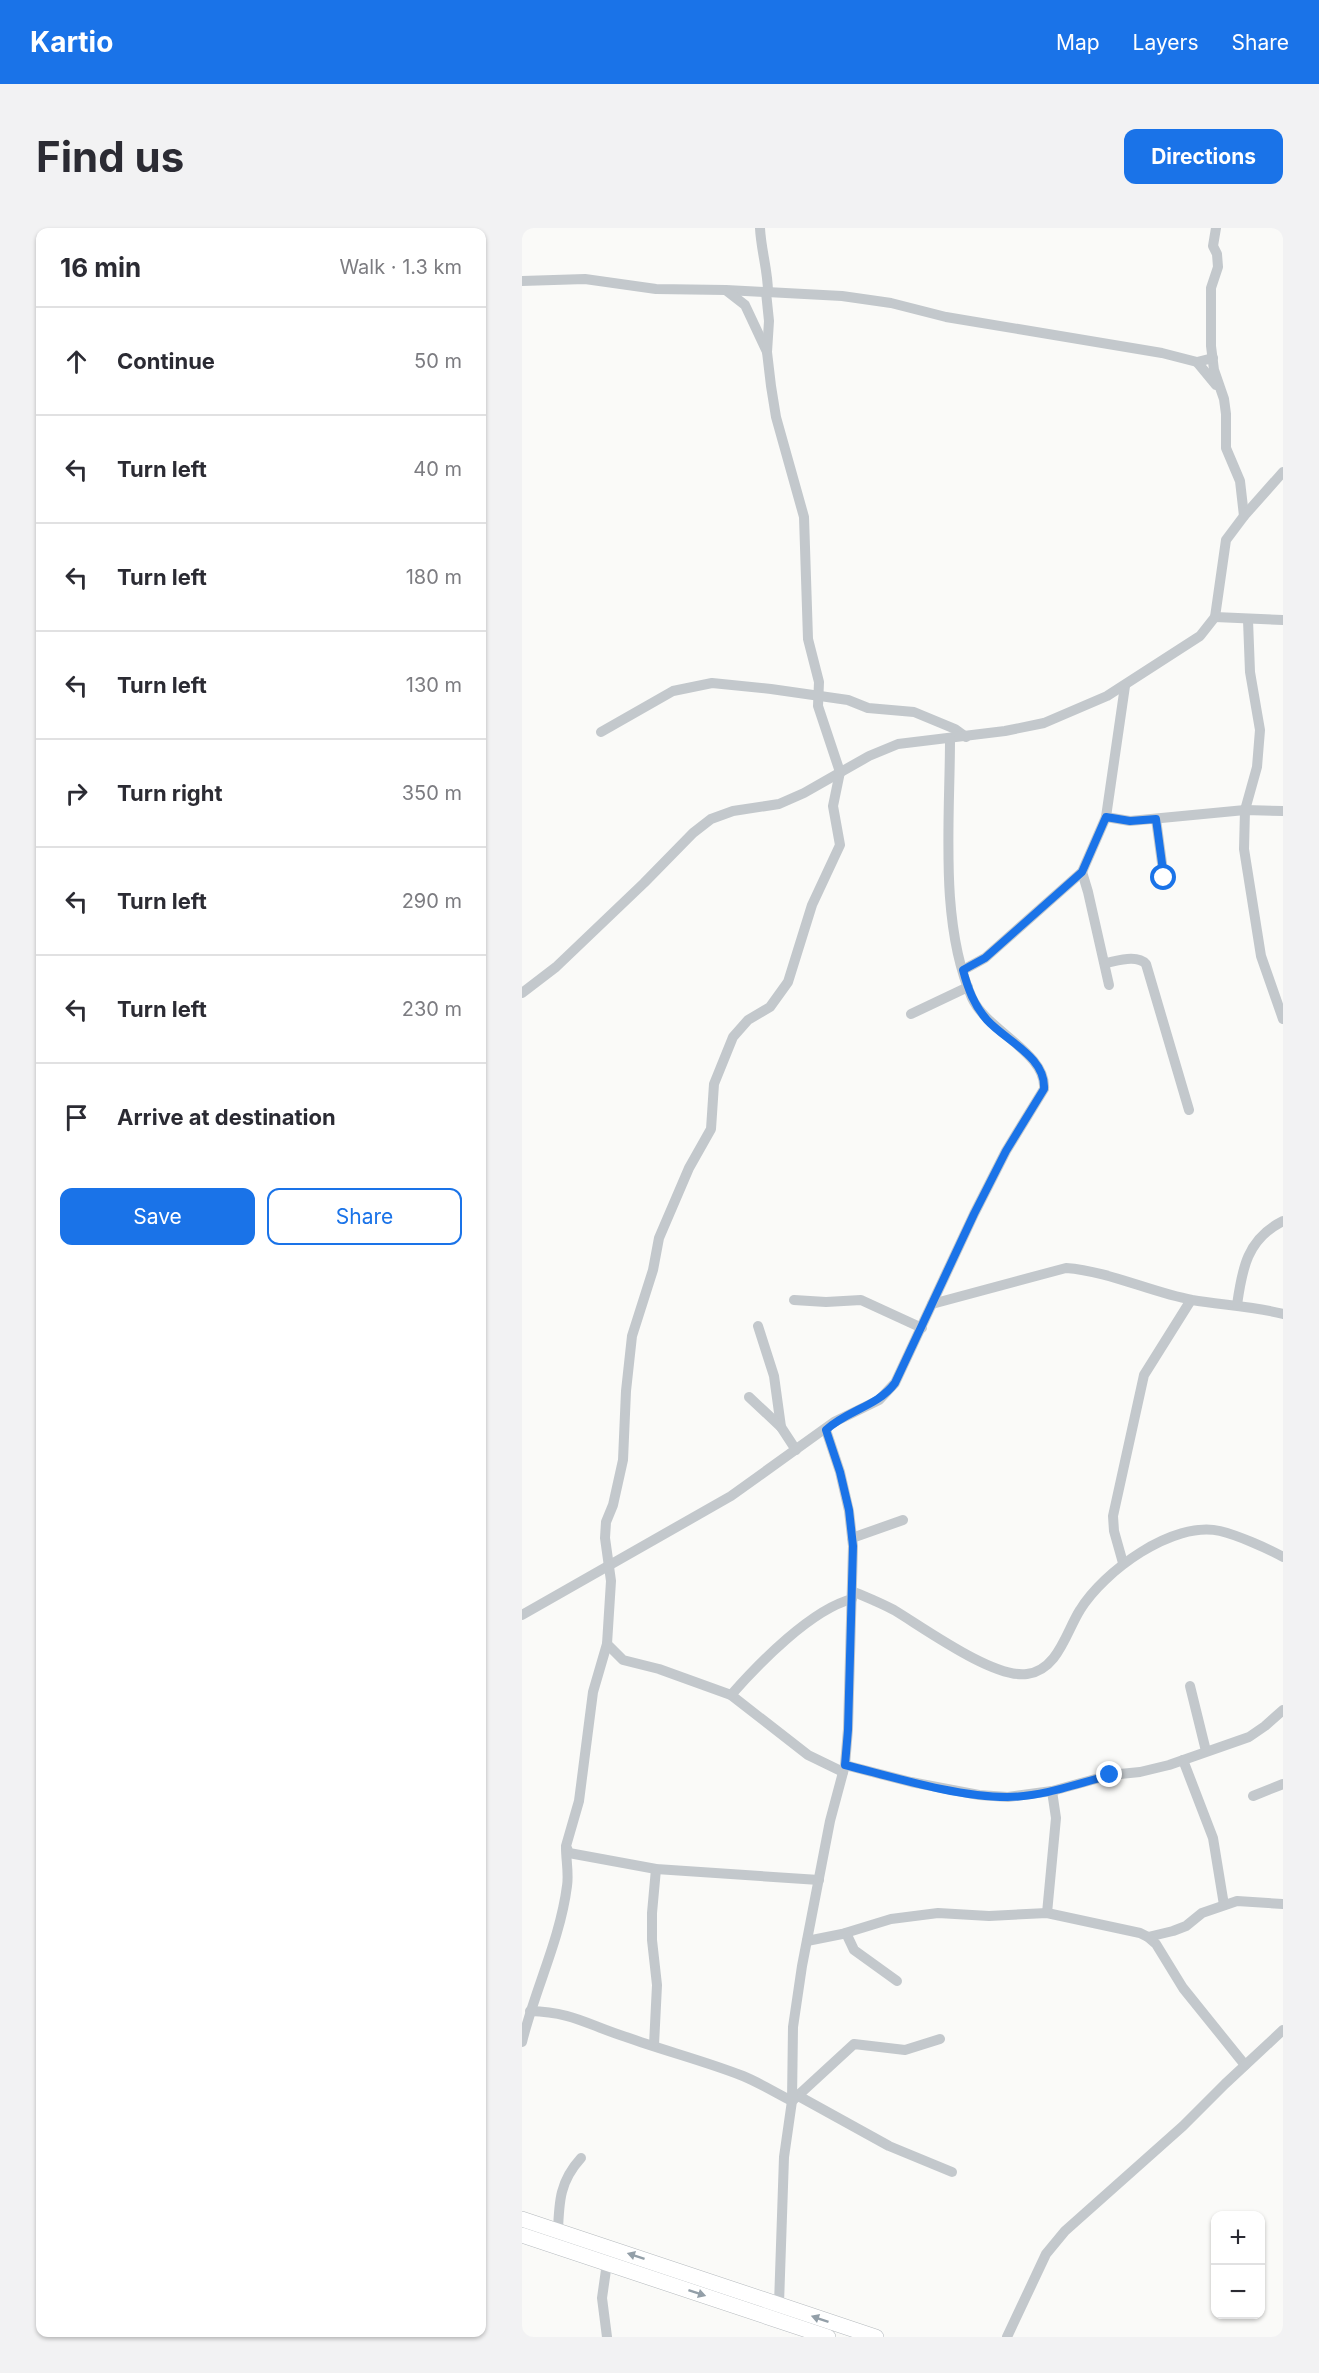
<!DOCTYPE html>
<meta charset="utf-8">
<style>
:root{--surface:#fff;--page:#f2f2f3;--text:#2b2b33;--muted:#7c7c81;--line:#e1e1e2;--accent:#1a73e8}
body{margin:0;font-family:Inter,sans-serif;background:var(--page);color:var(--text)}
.controls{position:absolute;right:18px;bottom:18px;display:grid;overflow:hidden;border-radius:12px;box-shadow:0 2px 4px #0004}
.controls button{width:54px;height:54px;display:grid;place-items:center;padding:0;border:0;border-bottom:2px solid var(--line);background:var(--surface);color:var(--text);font:30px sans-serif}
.stop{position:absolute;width:18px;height:18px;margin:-14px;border:4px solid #1a73e8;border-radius:50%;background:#fff}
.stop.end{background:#1a73e8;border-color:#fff;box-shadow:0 2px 6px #0008}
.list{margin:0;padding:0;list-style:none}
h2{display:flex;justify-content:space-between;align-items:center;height:78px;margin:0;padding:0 24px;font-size:26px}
h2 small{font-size:20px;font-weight:400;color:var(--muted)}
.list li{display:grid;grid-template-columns:39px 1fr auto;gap:18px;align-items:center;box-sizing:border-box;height:108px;padding:0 24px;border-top:2px solid var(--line)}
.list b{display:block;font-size:22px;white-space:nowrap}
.list em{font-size:20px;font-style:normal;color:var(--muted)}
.actions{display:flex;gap:12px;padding:18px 24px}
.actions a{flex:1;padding:14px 0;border:2px solid var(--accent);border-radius:12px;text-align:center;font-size:21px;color:var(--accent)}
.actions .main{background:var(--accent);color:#fff}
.icon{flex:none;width:33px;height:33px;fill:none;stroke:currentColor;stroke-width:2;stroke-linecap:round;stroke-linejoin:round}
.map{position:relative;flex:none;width:761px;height:2109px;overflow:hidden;border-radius:12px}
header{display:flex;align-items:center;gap:36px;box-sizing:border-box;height:84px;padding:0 30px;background:var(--accent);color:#fff}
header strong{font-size:28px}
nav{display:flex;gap:33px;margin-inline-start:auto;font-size:21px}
.intro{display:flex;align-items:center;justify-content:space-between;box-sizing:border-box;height:144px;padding:0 36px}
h1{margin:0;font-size:42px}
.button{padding:15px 27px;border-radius:12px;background:var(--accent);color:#fff;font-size:21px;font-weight:700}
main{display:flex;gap:36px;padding:0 36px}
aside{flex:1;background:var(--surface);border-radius:12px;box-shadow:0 2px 4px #0004}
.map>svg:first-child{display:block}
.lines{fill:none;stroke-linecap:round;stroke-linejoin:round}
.highway-casing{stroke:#b4b9bd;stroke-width:16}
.minor{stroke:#c3c8cc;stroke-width:10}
.highway{stroke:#fff;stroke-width:15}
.oneway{fill:#939fa8}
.route{stroke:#1a73e8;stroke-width:8}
</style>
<header>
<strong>Kartio</strong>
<nav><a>Map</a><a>Layers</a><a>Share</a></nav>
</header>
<div class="intro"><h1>Find us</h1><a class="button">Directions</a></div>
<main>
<aside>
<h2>16 min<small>Walk · 1.3 km</small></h2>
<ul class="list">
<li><svg class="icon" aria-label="ahead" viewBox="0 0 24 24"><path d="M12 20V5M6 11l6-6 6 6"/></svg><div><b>Continue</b></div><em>50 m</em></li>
<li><svg class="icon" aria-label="left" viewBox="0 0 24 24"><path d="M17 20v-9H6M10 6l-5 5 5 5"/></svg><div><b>Turn left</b></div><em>40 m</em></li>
<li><svg class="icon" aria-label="left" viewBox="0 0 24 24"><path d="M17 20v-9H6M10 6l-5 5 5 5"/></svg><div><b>Turn left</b></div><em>180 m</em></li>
<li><svg class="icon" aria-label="left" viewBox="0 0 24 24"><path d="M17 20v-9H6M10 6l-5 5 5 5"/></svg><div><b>Turn left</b></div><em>130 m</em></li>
<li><svg class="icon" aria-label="right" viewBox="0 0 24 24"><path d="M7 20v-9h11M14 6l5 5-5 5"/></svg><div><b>Turn right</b></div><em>350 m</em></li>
<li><svg class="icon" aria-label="left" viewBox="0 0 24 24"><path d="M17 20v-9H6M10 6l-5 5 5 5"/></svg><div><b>Turn left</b></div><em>290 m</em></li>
<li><svg class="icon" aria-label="left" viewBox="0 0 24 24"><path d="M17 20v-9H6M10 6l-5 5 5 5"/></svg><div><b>Turn left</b></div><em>230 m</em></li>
<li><svg class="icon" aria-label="arrive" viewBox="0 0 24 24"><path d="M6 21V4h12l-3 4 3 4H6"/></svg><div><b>Arrive at destination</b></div></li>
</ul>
<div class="actions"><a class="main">Save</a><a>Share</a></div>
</aside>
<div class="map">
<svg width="761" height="2109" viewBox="0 0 761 2109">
<rect width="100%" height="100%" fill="#fafaf8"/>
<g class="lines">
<defs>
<g id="highway">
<polyline points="0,1991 354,2109"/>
<polyline points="0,2007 306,2109"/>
</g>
</defs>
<use href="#highway" class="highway-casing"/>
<g class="minor">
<path d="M238,0C239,22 246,43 246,64"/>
<polyline points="694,0 691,18 695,26 696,39 689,60 689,118 692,142 702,171 704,186 704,220 718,253 722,288"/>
<polyline points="0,53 63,51 134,61 204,62 320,68 369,75 424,89 640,125 675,134 691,130"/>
<polyline points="205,63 223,77 245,124"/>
<polyline points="244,64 247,93 245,124 249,158 254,189 282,289 286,411 297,454 296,478 318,544 311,578 318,617 290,677 266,754 248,779 226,792 211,809 192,856 189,901 167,940 137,1010 131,1042 110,1108 104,1163 101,1232 91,1277 84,1294 83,1310 89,1353 85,1416 101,1432 137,1441 209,1467 286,1527 321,1544"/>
<polyline points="675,134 694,157"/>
<polyline points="693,389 761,392"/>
<polyline points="726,392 728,444 738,502 735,539 723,582 722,621 739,728 761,791"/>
<polyline points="79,504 151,463 190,455 249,461 326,472 346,480 392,484 433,501 444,509"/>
<polyline points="584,589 608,593 723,582 761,583"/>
<polyline points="634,591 642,650"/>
<polyline points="560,644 566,664 587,757"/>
<path d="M583,735C595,733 615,726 624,736L667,882"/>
<polyline points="441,742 463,730 560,644 584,589 603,458"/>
<polyline points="0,765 34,739 122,655 171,605 189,591 211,583 257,576 282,565 347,528 376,516 483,503 522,495 585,468 678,408 693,389 704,312 722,288 761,244"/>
<polyline points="389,786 446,759"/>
<polyline points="272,1072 304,1074 339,1072 400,1100"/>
<path d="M410,1076L544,1040C586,1043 628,1064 670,1072C700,1077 731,1078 761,1086"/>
<path d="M715,1077C720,1041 725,1011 761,993"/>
<polyline points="236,1098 252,1148 259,1199 274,1222"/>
<polyline points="227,1169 259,1199"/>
<polyline points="330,1310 381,1292"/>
<polyline points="601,1335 592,1303 591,1288 622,1147 669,1072"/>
<path d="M330,1363C344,1369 359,1375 372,1382C402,1400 472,1451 505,1446C536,1442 544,1404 558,1382C581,1344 651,1292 698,1303C715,1307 745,1320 761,1329"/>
<path d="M0,1387L209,1268L312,1194L357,1172L373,1155L452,986L484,923L522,861C525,825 465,803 450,770C417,695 428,592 428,511"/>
<polyline points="85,1416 71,1464 57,1573 44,1618 47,1625 134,1641 297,1652"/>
<polyline points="668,1458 684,1523"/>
<path d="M209,1467C237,1435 290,1381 330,1371"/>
<polyline points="661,1532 691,1610 702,1677"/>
<polyline points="323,1537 389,1554 457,1567 486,1569 530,1563 588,1547 618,1544 647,1537 727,1509 743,1498 761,1482"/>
<polyline points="731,1568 761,1556"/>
<polyline points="525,1685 534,1590 530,1563"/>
<polyline points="324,1705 332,1722 375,1753"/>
<polyline points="626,1709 651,1703 664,1698 680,1685 715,1673 761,1676"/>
<polyline points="285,1713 320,1706 369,1691 416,1685 467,1688 525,1685 618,1705 626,1709 634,1716 661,1760 723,1837"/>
<path d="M8,1783C50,1784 66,1797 104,1809C143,1823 183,1833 221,1848C238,1855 254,1865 270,1873L332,1816L383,1822L418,1811"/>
<path d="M0,1814C13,1761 38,1712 45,1658C47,1646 44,1632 44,1620"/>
<polyline points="132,1817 135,1757 130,1712 130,1685 134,1641"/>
<polyline points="271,1865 367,1918 430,1944"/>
<path d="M36,2003C37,1973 38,1953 59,1930"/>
<polyline points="85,2035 80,2070 85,2109"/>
<polyline points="257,2076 262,1929 270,1873 271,1799 280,1738 308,1593 323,1537 326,1501 331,1318 327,1283 318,1244 304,1202"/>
<polyline points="485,2109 524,2026 543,2003 661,1898 703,1856 761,1802"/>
</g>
<use href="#highway" class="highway"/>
</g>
<defs><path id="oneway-solid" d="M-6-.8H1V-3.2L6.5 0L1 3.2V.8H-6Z" transform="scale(1.5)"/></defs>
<g class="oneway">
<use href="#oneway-solid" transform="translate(114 2028) rotate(-162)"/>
<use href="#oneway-solid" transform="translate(175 2065) rotate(18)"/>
<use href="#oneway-solid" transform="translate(298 2091) rotate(-161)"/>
</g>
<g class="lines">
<path class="route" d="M588,1547C555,1556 519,1569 485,1569C435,1569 371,1549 323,1537L326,1502L331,1318L327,1282L318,1244L304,1202C325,1182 355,1179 373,1155L452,986L484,923L522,861C524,829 484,813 465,792C452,777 446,761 441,742L463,730L560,644L584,589L608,593L634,591L642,650"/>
</g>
</svg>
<div class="controls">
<button>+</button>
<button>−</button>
</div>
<div class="stop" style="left:642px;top:650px"></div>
<div class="stop end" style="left:588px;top:1547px"></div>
</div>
</main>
